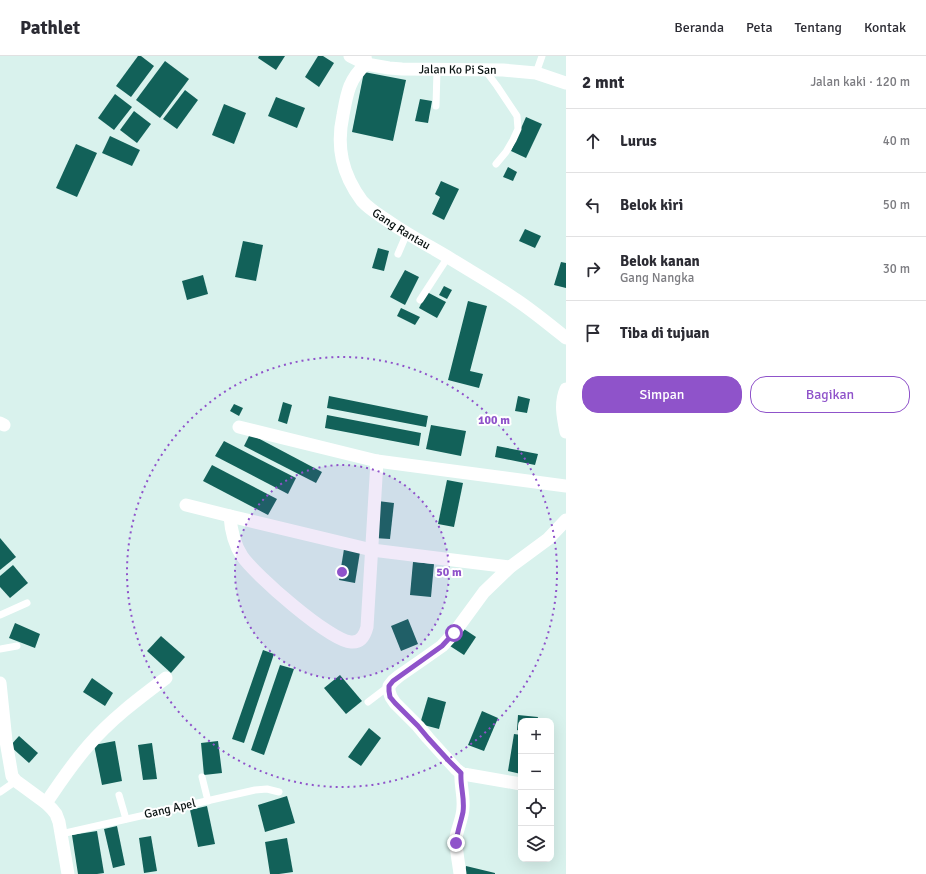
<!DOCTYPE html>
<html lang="id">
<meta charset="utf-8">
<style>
:root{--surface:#fff;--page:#f7f7f7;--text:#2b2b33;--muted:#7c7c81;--line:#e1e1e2;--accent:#8f53ca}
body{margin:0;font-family:Signika,sans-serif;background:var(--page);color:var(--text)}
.controls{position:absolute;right:12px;bottom:12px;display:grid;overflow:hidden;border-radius:8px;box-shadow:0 4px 16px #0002}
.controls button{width:36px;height:36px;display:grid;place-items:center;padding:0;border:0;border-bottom:1px solid var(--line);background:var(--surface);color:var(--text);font:20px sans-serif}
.stop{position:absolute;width:12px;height:12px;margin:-9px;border:3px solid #8f53ca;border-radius:50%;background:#fff}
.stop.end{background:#8f53ca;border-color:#fff;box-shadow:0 1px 4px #0008}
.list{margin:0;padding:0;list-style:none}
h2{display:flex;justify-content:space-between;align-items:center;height:52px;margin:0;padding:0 16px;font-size:17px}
h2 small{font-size:13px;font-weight:400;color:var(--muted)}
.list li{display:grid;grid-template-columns:26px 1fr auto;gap:12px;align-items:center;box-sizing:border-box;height:64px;padding:0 16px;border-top:1px solid var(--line)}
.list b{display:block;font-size:15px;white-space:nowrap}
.list p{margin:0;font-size:13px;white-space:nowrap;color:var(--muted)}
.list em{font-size:13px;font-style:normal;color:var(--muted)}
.actions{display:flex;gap:8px;padding:12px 16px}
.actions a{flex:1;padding:9px 0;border:1px solid var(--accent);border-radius:16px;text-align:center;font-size:14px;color:var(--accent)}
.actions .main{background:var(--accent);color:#fff}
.icon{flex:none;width:22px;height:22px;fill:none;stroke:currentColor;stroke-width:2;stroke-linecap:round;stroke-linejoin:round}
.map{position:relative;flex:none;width:566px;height:818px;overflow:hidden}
header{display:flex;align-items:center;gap:24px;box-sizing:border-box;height:56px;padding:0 20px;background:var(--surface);border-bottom:1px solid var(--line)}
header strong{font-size:19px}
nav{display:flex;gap:22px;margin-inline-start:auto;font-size:14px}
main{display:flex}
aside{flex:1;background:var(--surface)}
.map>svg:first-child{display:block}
.building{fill:#126159}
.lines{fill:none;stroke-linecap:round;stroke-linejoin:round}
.lane{stroke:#fff;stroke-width:7}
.street{stroke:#fff;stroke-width:13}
.route{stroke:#8f53ca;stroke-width:5}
.ring{fill:none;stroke:#8f53ca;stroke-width:2;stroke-dasharray:2 4}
.labels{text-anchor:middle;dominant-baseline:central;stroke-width:4;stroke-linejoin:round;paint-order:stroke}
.street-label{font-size:12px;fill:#0a1312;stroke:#fff}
.centre{fill:#8f53ca;stroke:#fff;stroke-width:2}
.ring-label{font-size:12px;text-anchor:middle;font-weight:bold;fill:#8f53ca;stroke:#fff;stroke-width:4;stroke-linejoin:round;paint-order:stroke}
</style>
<header>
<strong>Pathlet</strong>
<nav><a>Beranda</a><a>Peta</a><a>Tentang</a><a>Kontak</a></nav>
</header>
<main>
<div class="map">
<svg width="566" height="818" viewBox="0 0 566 818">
<rect width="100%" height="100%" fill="#d9f2ed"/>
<g class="building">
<polygon points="138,0 141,0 154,10 131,41 116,30"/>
<polygon points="259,0 285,0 276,14 258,2"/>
<polygon points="318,0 323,0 334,7 319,31 305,21"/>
<polygon points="165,5 189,23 160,62 136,44"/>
<polygon points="364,16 406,24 393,85 352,76"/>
<polygon points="185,34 198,44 177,73 163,63"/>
<polygon points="115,38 132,51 114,74 98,62"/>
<polygon points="276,41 305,52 297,72 268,60"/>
<polygon points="420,43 432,45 428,67 415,65"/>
<polygon points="224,48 246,57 234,88 212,79"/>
<polygon points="134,55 151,68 137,87 120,74"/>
<polygon points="526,61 542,68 526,102 511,95"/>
<polygon points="110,80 140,94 132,110 102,97"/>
<polygon points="76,88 97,97 77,141 56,132"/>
<polygon points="508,111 517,116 513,125 503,121"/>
<polygon points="441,125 459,133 444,164 432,158 440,141 435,138"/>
<polygon points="525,173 541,180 535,192 519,185"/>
<polygon points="243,185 263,189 256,225 235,221"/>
<polygon points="378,192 389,195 384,215 372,212"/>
<polygon points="561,206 566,207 566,232 554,229"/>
<polygon points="405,214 419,221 405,249 390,241"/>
<polygon points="203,219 208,238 187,244 182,225"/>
<polygon points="444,230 452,234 447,243 439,239"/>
<polygon points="427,236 446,246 437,262 419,252"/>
<polygon points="468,245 487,250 470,315 483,318 479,332 448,324"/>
<polygon points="401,252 420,261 415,269 397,260"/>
<polygon points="329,340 428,360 426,371 327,352"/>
<polygon points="518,340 530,343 527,357 515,355"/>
<polygon points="283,346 292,349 287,368 278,365"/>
<polygon points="234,348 243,352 239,360 230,355"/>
<polygon points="327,359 421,377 419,390 325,372"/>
<polygon points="431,369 466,375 461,400 426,393"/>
<polygon points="250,378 322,416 316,427 244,390"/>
<polygon points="224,385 296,422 288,438 215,400"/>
<polygon points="497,390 538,398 535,409 495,401"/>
<polygon points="212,409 277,443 268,459 203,425"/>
<polygon points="447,424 463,427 454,471 438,468"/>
<polygon points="378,445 394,447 390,483 374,482"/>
<polygon points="0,482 16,501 0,514"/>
<polygon points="344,493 360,496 355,527 339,524"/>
<polygon points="413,506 434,508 431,541 410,539"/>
<polygon points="13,509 28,527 10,542 0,531 0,520"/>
<polygon points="408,563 418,588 401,595 391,570"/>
<polygon points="15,567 40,578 35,592 9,582"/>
<polygon points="461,571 476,581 464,599 450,590"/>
<polygon points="161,580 185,601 171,617 147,595"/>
<polygon points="263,594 274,598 244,687 232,683"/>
<polygon points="280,609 294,613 264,699 251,694"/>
<polygon points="340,619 362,645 346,658 324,632"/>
<polygon points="92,622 113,637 105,650 83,636"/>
<polygon points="428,641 446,646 439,673 420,668"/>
<polygon points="482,655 498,662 484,695 468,689"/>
<polygon points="518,659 538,661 537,665 521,665 521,675 517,674"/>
<polygon points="369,672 381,682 361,710 348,701"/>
<polygon points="514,678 521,679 521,718 508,715"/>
<polygon points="19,680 38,697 29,707 10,690"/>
<polygon points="115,685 122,725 102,729 94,689"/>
<polygon points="218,685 222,717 204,719 201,687"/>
<polygon points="152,687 157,723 143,724 138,689"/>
<polygon points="287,740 295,767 265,776 258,749"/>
<polygon points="207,750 215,788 198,791 190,754"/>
<polygon points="117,770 125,809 113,812 104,773"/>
<polygon points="97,775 104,817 97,818 78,818 72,779"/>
<polygon points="151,780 157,815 144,817 139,782"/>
<polygon points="287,782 293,816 279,818 270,818 265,786"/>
<polygon points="466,810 495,817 495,818 464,818"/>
</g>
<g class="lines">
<g class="lane">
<polyline points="485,14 497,30 517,60 518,73 513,84 506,96 496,108"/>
<polyline points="536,17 542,0"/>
<polyline points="436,50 437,14"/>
<polyline points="398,198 407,177"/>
<polyline points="420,244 448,201"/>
<polyline points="0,559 27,547"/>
<polyline points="0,593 17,590"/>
<polyline points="368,646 389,630"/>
<polyline points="202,721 208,745"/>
<polyline points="0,736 16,725"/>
<polyline points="119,739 126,763"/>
<polyline points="61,778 255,734 267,733 279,736"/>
</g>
<g class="street">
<path id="s1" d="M350,0L366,8L389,12L402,13L503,14L536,17L566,27"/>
<path id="s2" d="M365,0L366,8C349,23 347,37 343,59C336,91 342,118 362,145C370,154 381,160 391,167C410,180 431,191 451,203C472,216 495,229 515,243C533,255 550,269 566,282"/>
<path d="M566,333C560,347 563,361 566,376"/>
<polyline points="0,367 4,369"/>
<polyline points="239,371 377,405 566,430"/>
<polyline points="186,449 230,460 372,494 510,511"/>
<path d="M230,460C231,475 234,488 242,500C255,519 330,585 351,586C361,587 365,579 367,571L377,405"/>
<polyline points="0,627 6,685 12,720 16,725 46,747 52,753 56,758 59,766 68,818"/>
<polyline points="521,728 469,719 461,717 456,713 428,682 418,670 395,647 391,641 389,635 389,630 393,625 399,620 425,602 442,590 454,577 484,536 510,511 548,483 566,464"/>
<path d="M46,747C59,728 72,708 88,690C110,664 138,643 166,622"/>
<path d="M460,818C459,808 455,790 456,781C458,771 463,761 463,751C464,739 460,728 461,717"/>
</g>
</g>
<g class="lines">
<path class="route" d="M454,577L442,590L393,625L389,630V635L390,641L395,647L418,670L428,682L449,705L461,717C460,730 465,742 463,756C461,766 457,776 456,787"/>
</g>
<circle cx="342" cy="516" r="107" fill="#8f53ca" fill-opacity=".12"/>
<g class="ring">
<circle cx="342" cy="516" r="107"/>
<circle cx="342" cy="516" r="215"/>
</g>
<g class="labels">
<g class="street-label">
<text stroke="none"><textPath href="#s1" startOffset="110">Jalan Ko Pi San</textPath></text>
<text stroke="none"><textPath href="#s2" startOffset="205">Gang Rantau</textPath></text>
<text transform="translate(170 753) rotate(-13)">Gang Apel</text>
</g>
</g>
<circle cx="342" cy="516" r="6" class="centre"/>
<g class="ring-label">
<text x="494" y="368">100 m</text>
<text x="449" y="520">50 m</text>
</g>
</svg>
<div class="controls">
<button>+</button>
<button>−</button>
<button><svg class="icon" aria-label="locate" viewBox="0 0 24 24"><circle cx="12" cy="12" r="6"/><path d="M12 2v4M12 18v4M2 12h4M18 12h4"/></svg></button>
<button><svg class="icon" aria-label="layers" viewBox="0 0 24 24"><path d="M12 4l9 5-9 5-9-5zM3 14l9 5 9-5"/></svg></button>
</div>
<div class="stop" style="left:454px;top:577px"></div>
<div class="stop end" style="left:456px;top:787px"></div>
</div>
<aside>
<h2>2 mnt<small>Jalan kaki · 120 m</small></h2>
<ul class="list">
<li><svg class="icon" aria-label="ahead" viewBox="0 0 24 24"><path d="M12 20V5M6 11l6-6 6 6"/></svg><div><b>Lurus</b></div><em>40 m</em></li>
<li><svg class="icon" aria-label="left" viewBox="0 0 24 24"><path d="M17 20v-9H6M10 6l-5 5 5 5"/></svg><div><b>Belok kiri</b></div><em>50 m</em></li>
<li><svg class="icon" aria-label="right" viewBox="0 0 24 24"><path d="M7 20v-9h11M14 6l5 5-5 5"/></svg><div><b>Belok kanan</b><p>Gang Nangka</p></div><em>30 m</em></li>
<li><svg class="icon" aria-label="arrive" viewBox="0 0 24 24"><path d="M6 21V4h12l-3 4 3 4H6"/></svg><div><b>Tiba di tujuan</b></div></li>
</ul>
<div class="actions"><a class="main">Simpan</a><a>Bagikan</a></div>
</aside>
</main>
